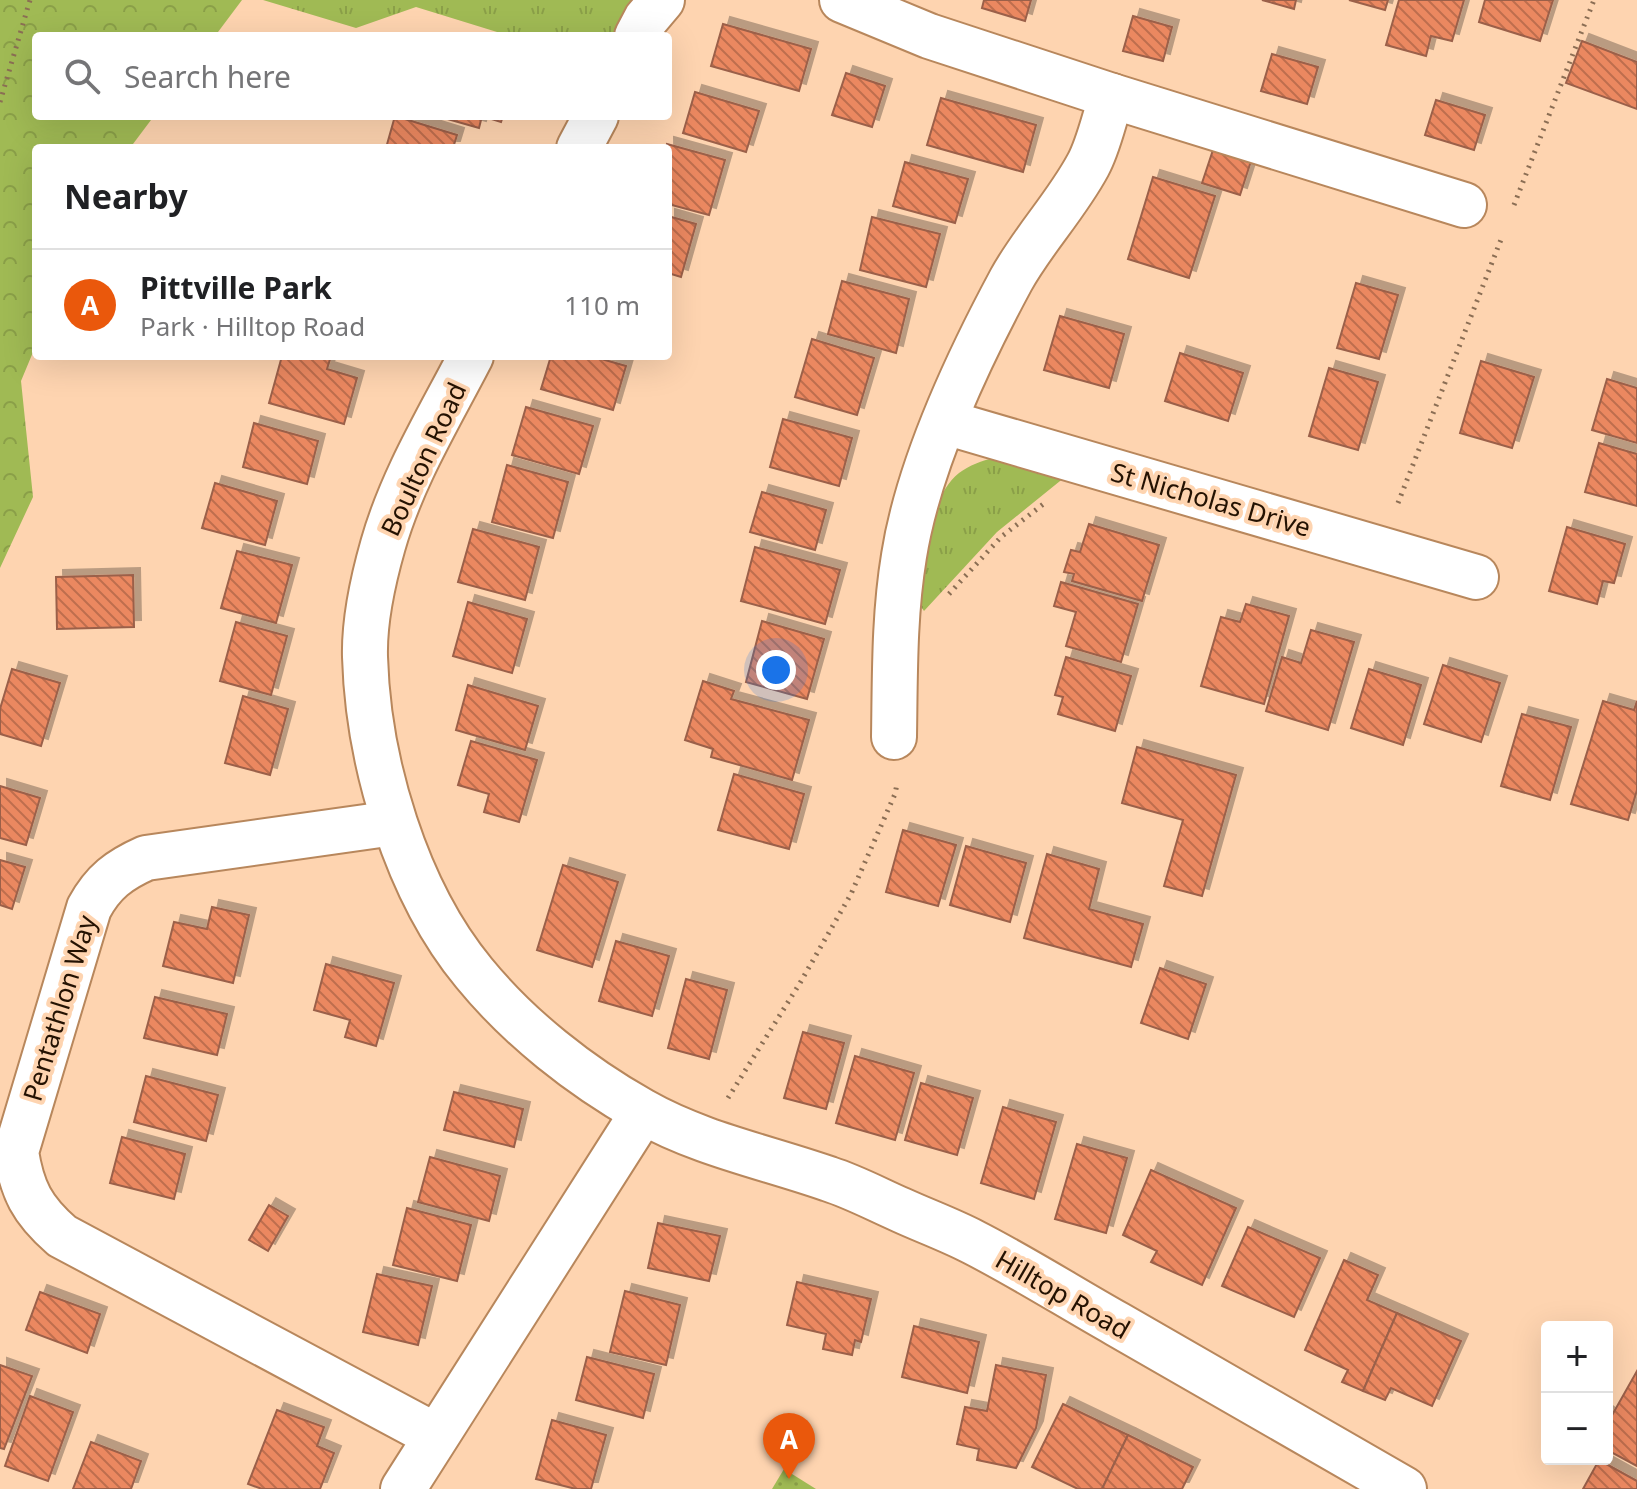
<!DOCTYPE html>
<meta charset="utf-8">
<style>
:root{--surface:#fff;--page:#f2f2f2;--text:#202124;--muted:#757577;--line:#e0e0e0;--accent:#ea580c}
body{margin:0;font-family:"Noto Sans",sans-serif;background:var(--page);color:var(--text)}
.controls{position:absolute;right:24px;bottom:24px;display:grid;overflow:hidden;border-radius:8px;box-shadow:0 8px 32px #0002}
.controls button{width:72px;height:72px;display:grid;place-items:center;padding:0;border:0;border-bottom:2px solid var(--line);background:var(--surface);color:var(--text);font:40px sans-serif}
.you{position:absolute;left:776px;top:670px;width:28px;height:28px;margin:-20px;border:6px solid #fff;border-radius:50%;background:#1a73e8;box-shadow:0 0 0 12px #1a73e833}
.badge{display:grid;place-items:center;width:52px;height:52px;border-radius:50%;background:var(--accent);color:#fff;font-size:26px;font-weight:700}
.pin{position:absolute;translate:-50% -66px;filter:drop-shadow(0 2px 4px #0008)}
.pin::after{content:'';position:absolute;top:42px;width:28px;height:24px;background:inherit;clip-path:polygon(0 0,100% 0,50% 100%)}
.list{margin:0;padding:0;list-style:none}
h2{display:flex;justify-content:space-between;align-items:center;height:104px;margin:0;padding:0 32px;font-size:34px}
h2 small{font-size:26px;font-weight:400;color:var(--muted)}
.list li{display:grid;grid-template-columns:52px 1fr auto;gap:24px;align-items:center;box-sizing:border-box;height:112px;padding:0 32px;border-top:2px solid var(--line)}
.list b{display:block;font-size:30px;white-space:nowrap}
.list p{margin:0;font-size:26px;white-space:nowrap;color:var(--muted)}
.list em{font-size:26px;font-style:normal;color:var(--muted)}
.icon{flex:none;width:44px;height:44px;fill:none;stroke:currentColor;stroke-width:2;stroke-linecap:round;stroke-linejoin:round}
.map{position:relative;flex:none;width:1637px;height:1489px;overflow:hidden}
.search{position:absolute;background:var(--surface);box-shadow:0 8px 32px #0002;left:32px;top:32px;width:640px;height:88px;display:flex;align-items:center;gap:20px;box-sizing:border-box;padding:0 28px;border-radius:8px;color:var(--muted);font-size:30px}
.panel{position:absolute;background:var(--surface);box-shadow:0 8px 32px #0002;left:32px;top:144px;width:640px;height:216px;border-radius:8px}
.map>svg:first-child{display:block}
.grass{fill:url(#grass-tufts)}
.forest{fill:url(#forest-crowns)}
.park{fill:url(#park-dots)}
.building{fill:url(#building-back-hatch);stroke:#9b604a;stroke-width:2;filter:url(#shadow)}
.lines{fill:none;stroke-linecap:round;stroke-linejoin:round}
.minor-casing{stroke:#b8875c;stroke-width:48}
.path{stroke:#8b6e54;stroke-width:5;stroke-dasharray:2 6;stroke-linecap:butt}
.minor{stroke:#fff;stroke-width:44}
.labels{text-anchor:middle;dominant-baseline:central;stroke-width:8;stroke-linejoin:round;paint-order:stroke}
.street-label{font-size:26px;fill:#241202;stroke:#fed4b0}
</style>
<div class="map">
<svg width="1637" height="1489" viewBox="0 0 1637 1489">
<defs>
<pattern id="grass-tufts" width="24" height="20" patternUnits="userSpaceOnUse" patternTransform="scale(2)"><rect width="24" height="20" fill="#a0ba54"/><path d="M3 7l-1-3M5 7V3M7 7l1-3M15 17l-1-3M17 17v-4M19 17l1-3" fill="none" stroke="#8a9f48"/></pattern>
<pattern id="forest-crowns" width="20" height="18" patternUnits="userSpaceOnUse" patternTransform="scale(2)"><rect width="20" height="18" fill="#a0ba54"/><path d="M2 6a3 3 0 1 1 6 0M12 15a3 3 0 1 1 6 0" fill="none" stroke="#8a9f48"/></pattern>
<pattern id="park-dots" width="8" height="8" patternUnits="userSpaceOnUse" patternTransform="scale(2)"><rect width="8" height="8" fill="#a0ba54"/><path d="M2 2h.1M6 6h.1" fill="none" stroke="#8a9f48" stroke-width="1.8" stroke-linecap="round"/></pattern>
<pattern id="building-back-hatch" width="6" height="6" patternUnits="userSpaceOnUse" patternTransform="scale(2)"><rect width="6" height="6" fill="#eb8861"/><path d="M-1 5l2 2M0 0l6 6M5-1l2 2" fill="none" stroke="#be6e4e"/></pattern>
<filter id="shadow"><feDropShadow dx="7" dy="-7" stdDeviation="0" flood-color="#0004"/></filter>
</defs>
<rect width="100%" height="100%" fill="#fed4b0"/>
<g class="grass">
<polygon points="263,0 662,0 637,36 510,36 416,7 356,28"/>
<path d="M993,458L1065,477L997,532L924,611L913,595C921,560 930,496 959,473C970,465 981,461 993,458Z"/>
</g>
<polygon class="forest" points="0,0 242,0 215,36 36,36 36,116 154,116 130,148 36,148 36,345 21,381 33,497 0,568"/>
<polygon class="park" points="784,1469 816,1489 772,1489"/>
<g class="building">
<polygon points="984,0 1031,0 1025,21 982,8"/>
<polygon points="1262,0 1296,0 1294,9"/>
<polygon points="1349,0 1388,0 1385,10"/>
<polygon points="1399,0 1464,0 1452,41 1431,36 1426,56 1386,45"/>
<polygon points="1485,0 1553,0 1540,41 1479,22"/>
<polygon points="1133,16 1172,27 1163,61 1123,51"/>
<polygon points="723,24 811,49 799,91 711,66"/>
<polygon points="1582,41 1637,62 1637,109 1566,83"/>
<polygon points="1272,54 1318,67 1307,104 1261,91"/>
<polygon points="846,73 885,86 872,127 832,115"/>
<polygon points="695,92 759,111 746,152 683,133"/>
<polygon points="941,98 1036,125 1023,172 927,145"/>
<polygon points="1436,100 1485,115 1474,150 1425,135"/>
<polygon points="395,116 457,135 453,148 386,148"/>
<polygon points="437,116 503,116 501,122 482,116 479,128"/>
<polygon points="667,144 725,160 709,215 668,204"/>
<polygon points="1213,150 1251,161 1240,195 1202,183"/>
<polygon points="905,162 968,179 955,223 893,206"/>
<polygon points="1153,177 1215,196 1189,278 1128,259"/>
<polygon points="668,216 696,224 681,277 668,273"/>
<polygon points="872,217 940,234 926,287 860,270"/>
<polygon points="842,281 909,299 896,353 828,334"/>
<polygon points="1356,283 1398,295 1379,359 1337,348"/>
<polygon points="1060,316 1124,334 1109,388 1044,370"/>
<polygon points="812,339 874,358 857,415 795,397"/>
<polygon points="1180,353 1243,373 1228,421 1165,401"/>
<polygon points="282,356 331,356 327,369 357,378 344,424 269,403"/>
<polygon points="551,356 591,356 626,366 613,410 541,389"/>
<polygon points="1481,361 1534,377 1512,448 1460,433"/>
<polygon points="1329,368 1378,382 1358,450 1309,436"/>
<polygon points="1607,379 1637,388 1637,443 1592,430"/>
<polygon points="526,407 593,426 579,474 512,455"/>
<polygon points="783,419 852,438 839,486 770,467"/>
<polygon points="254,423 318,441 307,484 243,467"/>
<polygon points="1599,443 1637,454 1637,506 1585,492"/>
<polygon points="507,465 568,482 553,538 492,522"/>
<polygon points="215,483 277,501 265,545 202,528"/>
<polygon points="762,492 826,510 815,550 750,532"/>
<polygon points="1089,524 1159,545 1142,601 1072,581 1074,574 1064,572 1071,550 1080,552"/>
<polygon points="1567,527 1625,544 1614,583 1603,581 1597,604 1549,591"/>
<polygon points="473,529 539,547 525,600 458,582"/>
<polygon points="755,547 840,570 825,624 741,601"/>
<polygon points="237,551 292,565 276,623 221,608"/>
<polygon points="133,575 134,627 57,629 56,577"/>
<polygon points="1061,582 1138,604 1121,662 1066,646 1076,612 1054,606"/>
<polygon points="468,602 527,619 512,673 453,656"/>
<polygon points="1246,604 1289,616 1264,704 1201,686 1221,617 1240,622"/>
<polygon points="762,621 824,639 807,699 746,682"/>
<polygon points="236,622 287,636 271,695 220,681"/>
<polygon points="1311,630 1354,642 1328,730 1266,711 1282,657 1301,663"/>
<polygon points="1066,657 1131,676 1115,731 1058,714 1063,697 1055,695"/>
<polygon points="1443,665 1500,683 1481,742 1424,724"/>
<polygon points="12,669 60,683 41,746 0,734 0,709"/>
<polygon points="1369,669 1421,685 1403,745 1351,728"/>
<polygon points="703,681 734,691 731,699 809,720 792,780 711,757 713,749 685,740"/>
<polygon points="468,685 538,706 525,750 456,730"/>
<polygon points="243,696 288,709 270,775 225,763"/>
<polygon points="1603,701 1634,710 1637,701 1637,790 1628,820 1571,804"/>
<polygon points="1522,714 1571,727 1550,800 1501,786"/>
<polygon points="471,741 537,760 519,822 484,812 489,794 458,785"/>
<polygon points="1137,747 1236,775 1202,896 1164,886 1183,820 1122,803"/>
<polygon points="734,774 804,794 789,849 718,830"/>
<polygon points="0,786 40,798 26,845 0,838"/>
<polygon points="903,830 956,845 938,906 886,892"/>
<polygon points="966,846 1026,863 1010,922 950,905"/>
<polygon points="1047,854 1099,869 1089,909 1143,924 1131,967 1024,938"/>
<polygon points="0,860 25,867 12,909 0,905"/>
<polygon points="563,865 618,882 592,967 537,950"/>
<polygon points="212,907 249,915 233,983 163,966 174,922 207,929"/>
<polygon points="616,941 669,956 652,1016 599,1001"/>
<polygon points="326,964 394,983 376,1046 345,1037 350,1020 314,1010"/>
<polygon points="1160,968 1206,984 1188,1039 1141,1023"/>
<polygon points="686,979 727,990 709,1059 668,1048"/>
<polygon points="155,997 227,1014 217,1055 144,1038"/>
<polygon points="803,1032 844,1043 826,1109 784,1098"/>
<polygon points="855,1056 914,1073 895,1140 836,1123"/>
<polygon points="146,1076 218,1095 206,1141 134,1122"/>
<polygon points="921,1083 973,1098 957,1155 905,1140"/>
<polygon points="454,1092 523,1109 514,1147 444,1130"/>
<polygon points="1003,1107 1056,1122 1034,1199 981,1183"/>
<polygon points="122,1137 185,1154 174,1199 110,1183"/>
<polygon points="1077,1144 1127,1158 1106,1233 1055,1219"/>
<polygon points="430,1157 500,1176 489,1221 418,1202"/>
<polygon points="1151,1170 1236,1208 1202,1285 1151,1262 1157,1251 1123,1235"/>
<polygon points="269,1205 288,1216 268,1251 249,1240"/>
<polygon points="407,1208 471,1225 457,1281 393,1265"/>
<polygon points="658,1223 720,1236 709,1281 648,1268"/>
<polygon points="1248,1227 1320,1258 1294,1317 1222,1286"/>
<polygon points="1344,1260 1378,1275 1367,1300 1397,1313 1363,1391 1342,1382 1348,1370 1305,1350"/>
<polygon points="377,1274 432,1286 418,1345 363,1332"/>
<polygon points="797,1282 871,1299 861,1342 855,1340 852,1355 823,1349 826,1334 787,1325"/>
<polygon points="625,1291 680,1305 666,1365 610,1352"/>
<polygon points="40,1292 100,1314 87,1353 26,1330"/>
<polygon points="1397,1313 1461,1341 1432,1406 1391,1388 1385,1400 1363,1391"/>
<polygon points="914,1326 979,1342 967,1393 902,1377"/>
<polygon points="587,1357 654,1374 643,1418 576,1400"/>
<polygon points="0,1365 32,1376 4,1449 0,1448"/>
<polygon points="996,1365 1046,1375 1036,1428 1016,1468 977,1460 979,1449 957,1444 965,1407 987,1411"/>
<polygon points="1637,1371 1637,1466 1607,1450 1607,1414 1611,1417"/>
<polygon points="30,1396 73,1412 48,1481 5,1466"/>
<polygon points="1063,1404 1128,1435 1102,1489 1078,1489 1032,1467"/>
<polygon points="277,1410 324,1427 317,1446 334,1453 320,1489 262,1489 248,1484"/>
<polygon points="552,1420 606,1435 591,1489 576,1489 536,1479"/>
<polygon points="1128,1435 1193,1467 1182,1489 1102,1489"/>
<polygon points="91,1442 141,1461 131,1489 73,1489"/>
<polygon points="1599,1460 1637,1481 1637,1489 1583,1489"/>
</g>
<g class="lines">
<defs>
<g id="minor">
<polyline points="842,0 929,36 1112,96 1464,205"/>
<polyline points="637,36 646,19 662,0"/>
<polyline points="579,148 596,116"/>
<path d="M471,356C439,418 402,478 383,545C373,580 364,620 365,657C368,762 406,891 474,973C519,1028 580,1076 642,1111C700,1144 766,1157 829,1179C854,1187 878,1200 901,1210C925,1221 950,1230 973,1242C1022,1267 1069,1297 1117,1324C1212,1379 1308,1434 1404,1489"/>
<polyline points="945,422 1476,577"/>
<path d="M894,737C895,676 894,616 904,556C918,467 968,360 1011,280C1033,240 1066,206 1088,165C1099,145 1104,118 1112,96"/>
<path d="M394,823L146,858C119,870 103,882 89,908L16,1152C22,1190 32,1210 62,1236L436,1436"/>
<polyline points="403,1489 643,1112"/>
</g>
</defs>
<use href="#minor" class="minor-casing"/>
<g class="path">
<polyline points="0,102 30,0"/>
<polyline points="1514,205 1594,0"/>
<polyline points="1398,503 1502,237"/>
<polyline points="949,594 1001,537 1046,502"/>
<polyline points="728,1098 800,983 851,894 895,794 897,784"/>
</g>
<use href="#minor" class="minor"/>
</g>
<g class="labels">
<g class="street-label">
<text transform="translate(423 459) rotate(-65)">Boulton Road</text>
<text transform="translate(1211 499) rotate(16)">St Nicholas Drive</text>
<text transform="translate(59 1008) rotate(-73)">Pentathlon Way</text>
<text transform="translate(1063 1294) rotate(30)">Hilltop Road</text>
</g>
</g>
</svg>
<div class="controls">
<button>+</button>
<button>−</button>
</div>
<div class="you"></div>
<div class="pin badge" style="left:789px;top:1479px">A</div>
<div class="search"><svg class="icon" aria-label="search" viewBox="0 0 24 24"><circle cx="10" cy="10" r="6"/><path d="M15 15l6 6"/></svg>Search here</div>
<section class="panel">
<h2>Nearby<small></small></h2>
<ul class="list">
<li><span class="badge">A</span><div><b>Pittville Park</b><p>Park · Hilltop Road</p></div><em>110 m</em></li>
</ul>
</section>
</div>
